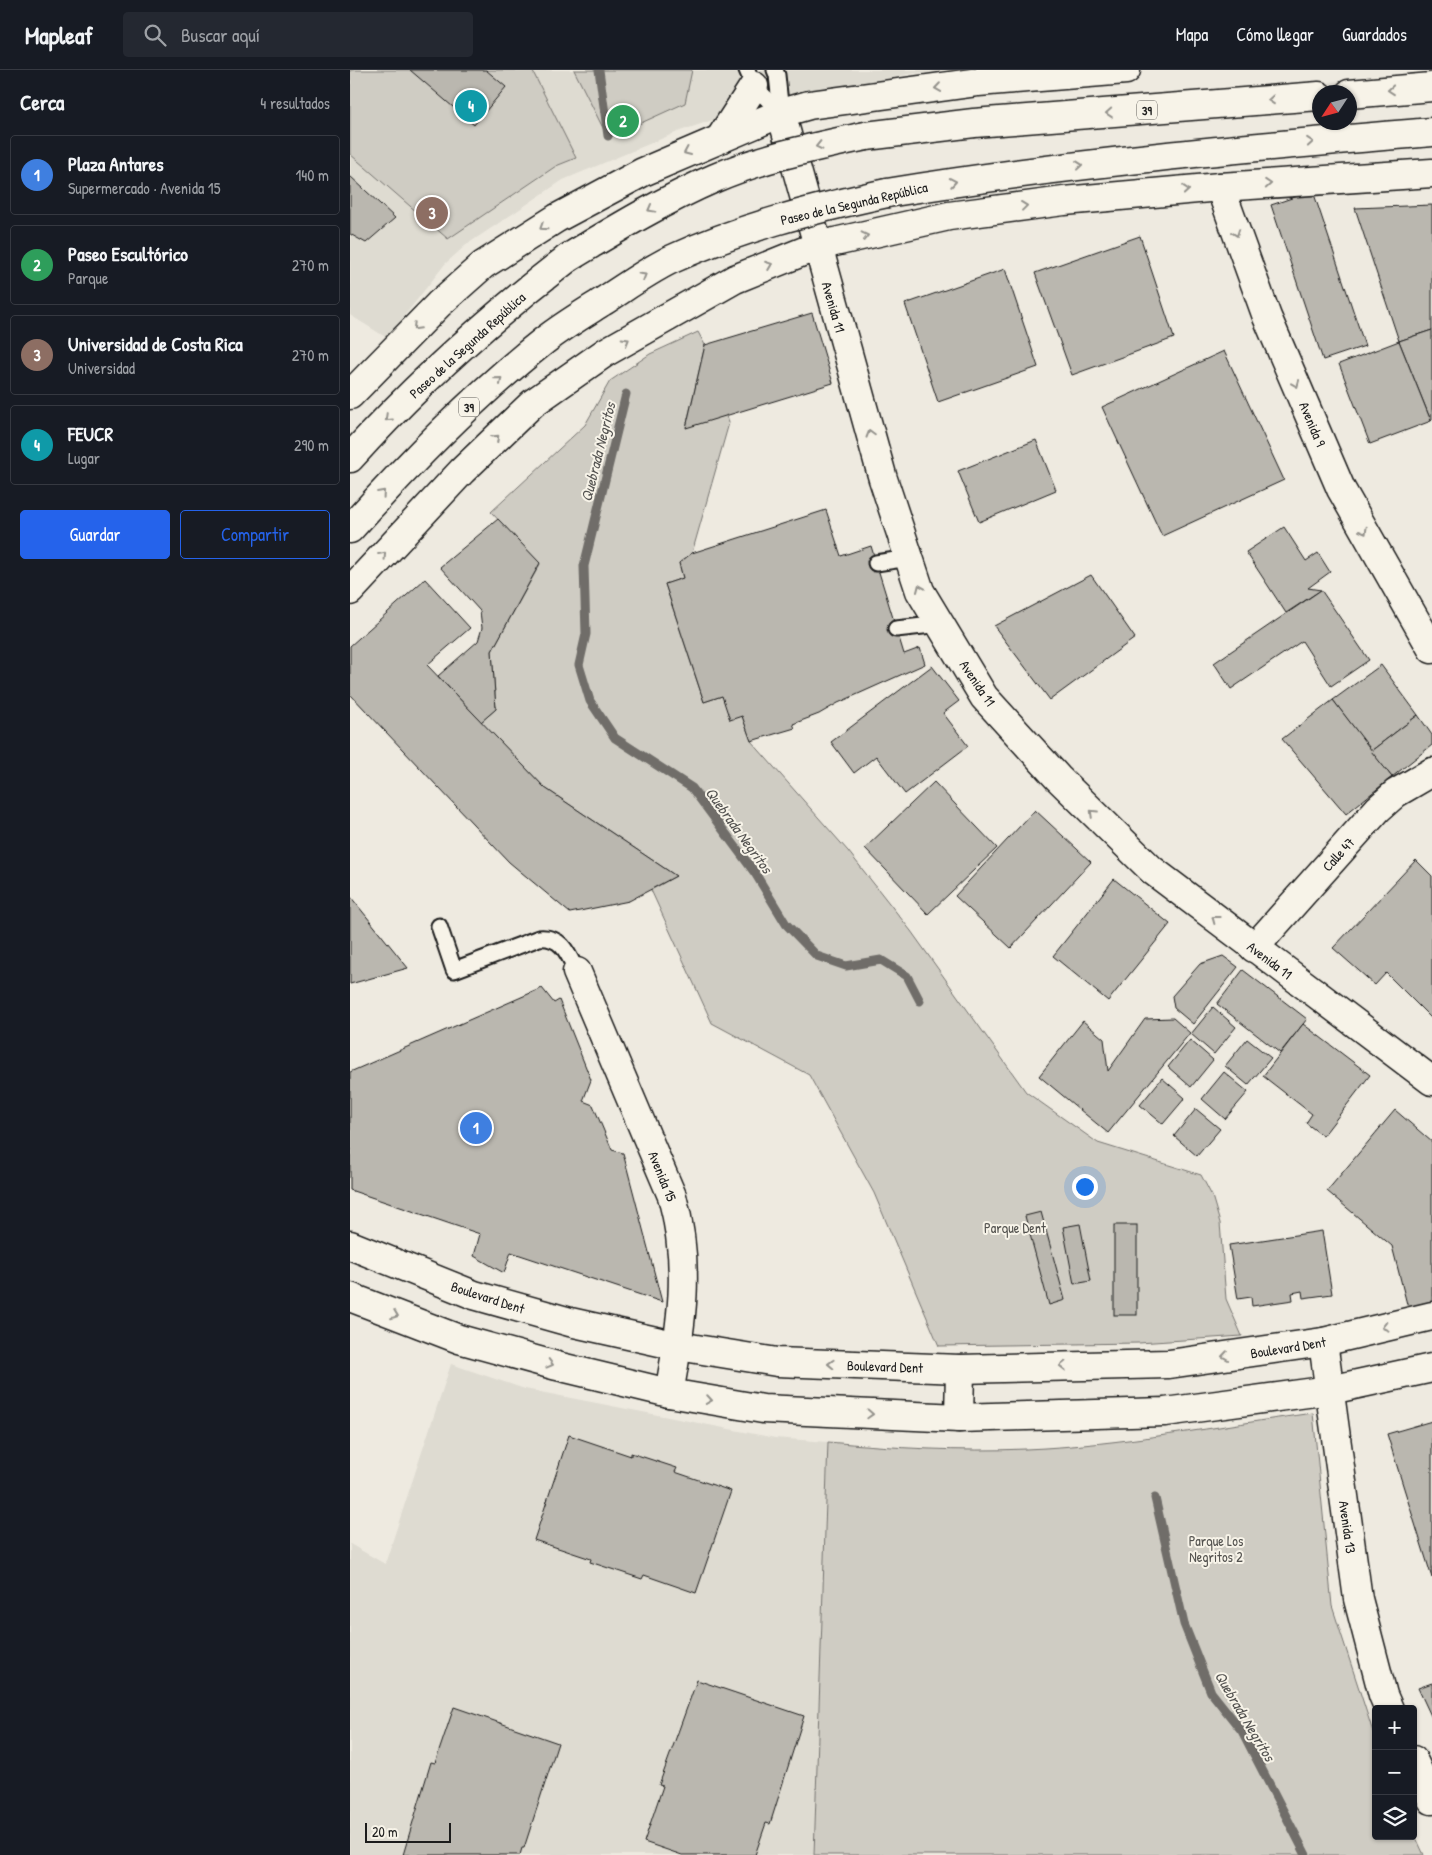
<!DOCTYPE html>
<html lang="es">
<meta charset="utf-8">
<style>
:root{--surface:#171b24;--page:#242831;--text:#f1f3f6;--muted:#9ea1a6;--line:#363941;--accent:#2563eb}
body{margin:0;font-family:"Patrick Hand",sans-serif;background:var(--page);color:var(--text)}
.controls{position:absolute;right:15px;bottom:15px;display:grid;overflow:hidden;border-radius:5px;box-shadow:0 1px 4px #0004}
.controls button{width:45px;height:45px;display:grid;place-items:center;padding:0;border:0;border-bottom:1px solid var(--line);background:var(--surface);color:var(--text);font:25px sans-serif}
.compass{position:absolute;left:962px;top:15px;width:45px;height:45px;border-radius:50%;background:var(--surface);box-shadow:0 1px 4px #0004;rotate:234deg}
.scale{position:absolute;left:15px;bottom:12px;width:86px;box-sizing:border-box;padding-left:5px;border:2px solid #1c1c1c;border-top:0;font-size:14px;line-height:18px;white-space:nowrap;color:#1c1c1c;-webkit-text-stroke:4px #f7f3e8;paint-order:stroke}
.you{position:absolute;left:734px;top:1116px;width:18px;height:18px;margin:-12px;border:4px solid #fff;border-radius:50%;background:#1a73e8;box-shadow:0 0 0 8px #1a73e833}
.badge{display:grid;place-items:center;width:32px;height:32px;border-radius:50%;background:var(--accent);color:#fff;font-size:16px;font-weight:700}
.pin{position:absolute;translate:-50% -50%;border:2px solid #fff;box-shadow:0 1px 5px #0006}
.list{margin:0;padding:0;list-style:none}
h2{display:flex;justify-content:space-between;align-items:center;height:65px;margin:0;padding:0 20px;font-size:21px}
h2 small{font-size:16px;font-weight:400;color:var(--muted)}
.list li{display:grid;grid-template-columns:32px 1fr auto;gap:15px;align-items:center;box-sizing:border-box;height:80px;margin:0 10px 10px;padding:0 10px;border:1px solid var(--line);border-radius:5px}
.list b{display:block;font-size:19px;white-space:nowrap}
.list p{margin:0;font-size:16px;white-space:nowrap;color:var(--muted)}
.list em{font-size:16px;font-style:normal;color:var(--muted)}
.actions{display:flex;gap:10px;padding:15px 20px}
.actions a{flex:1;padding:11px 0;border:1px solid var(--accent);border-radius:5px;text-align:center;font-size:18px;color:var(--accent)}
.actions .main{background:var(--accent);color:#fff}
.icon{flex:none;width:28px;height:28px;fill:none;stroke:currentColor;stroke-width:2;stroke-linecap:round;stroke-linejoin:round}
.map{position:relative;flex:none;width:1082px;height:1785px;overflow:hidden}
header{display:flex;align-items:center;gap:30px;box-sizing:border-box;height:70px;padding:0 25px;background:var(--surface);border-bottom:1px solid var(--line)}
header strong{font-size:24px}
nav{display:flex;gap:28px;margin-inline-start:auto;font-size:18px}
.search{width:350px;height:45px;background:var(--page);display:flex;align-items:center;gap:12px;box-sizing:border-box;padding:0 18px;border-radius:5px;color:var(--muted);font-size:19px}
main{display:flex}
aside{flex:1;background:var(--surface)}
.map>svg:first-child{display:block}
.built{fill:#dedbd1}
.green{fill:#cfccc3;stroke:#767470}
.lines{fill:none;stroke-linecap:round;stroke-linejoin:round}
.stream{stroke:#6f6d69;stroke-width:9}
.building{fill:#bab7af;stroke:#1c1c1c}
.lane-casing{stroke:#1c1c1c;stroke-width:19}
.street-casing{stroke:#1c1c1c;stroke-width:31}
.secondary-casing{stroke:#1c1c1c;stroke-width:31}
.highway-casing{stroke:#1c1c1c;stroke-width:31}
.lane{stroke:#f7f3e8;stroke-width:15}
.street{stroke:#f7f3e8;stroke-width:28}
.secondary{stroke:#f7f3e8;stroke-width:28}
.highway{stroke:#f7f3e8;stroke-width:28}
.highway-bridge-casing{stroke:#1c1c1c;stroke-width:31;stroke-linecap:butt}
.highway-bridge{stroke:#f7f3e8;stroke-width:28}
.oneway{stroke:#94928c}
.labels{text-anchor:middle;dominant-baseline:central;stroke-width:4;stroke-linejoin:round;paint-order:stroke}
.shield{fill:#f7f3e8;stroke:#5e5c59;stroke-width:1}
.shield-label{font-size:12px;font-weight:bold;fill:#1c1c1c}
.street-label{font-size:14px;fill:#1c1c1c;stroke:#f7f3e8}
.park-label{font-size:14px;fill:#52514e;stroke:#f7f3e8}
.water-label{font-size:15px;font-style:italic;fill:#535250;stroke:#f7f3e8}
</style>
<header>
<strong>Mapleaf</strong>
<div class="search"><svg class="icon" aria-label="search" viewBox="0 0 24 24"><circle cx="10" cy="10" r="6"/><path d="M15 15l6 6"/></svg>Buscar aquí</div>
<nav><a>Mapa</a><a>Cómo llegar</a><a>Guardados</a></nav>
</header>
<main>
<aside>
<h2>Cerca<small>4 resultados</small></h2>
<ul class="list">
<li><span class="badge" style="background:#3f7fe0">1</span><div><b>Plaza Antares</b><p>Supermercado · Avenida 15</p></div><em>140 m</em></li>
<li><span class="badge" style="background:#2e9e5b">2</span><div><b>Paseo Escultórico</b><p>Parque</p></div><em>270 m</em></li>
<li><span class="badge" style="background:#8d6e63">3</span><div><b>Universidad de Costa Rica</b><p>Universidad</p></div><em>270 m</em></li>
<li><span class="badge" style="background:#0f9aa8">4</span><div><b>FEUCR</b><p>Lugar</p></div><em>290 m</em></li>
</ul>
<div class="actions"><a class="main">Guardar</a><a>Compartir</a></div>
</aside>
<div class="map">
<svg width="1082" height="1785" viewBox="0 0 1082 1785">
<rect width="100%" height="100%" fill="#eeeae0"/>
<filter id="ink" filterUnits="userSpaceOnUse"><feTurbulence type="fractalNoise" baseFrequency=".02" numOctaves="2"/><feDisplacementMap in="SourceGraphic" scale="10" xChannelSelector="R" yChannelSelector="G"/><feConvolveMatrix kernelMatrix="1 2 1 2 8 2 1 2 1" color-interpolation-filters="sRGB"/></filter>
<g filter="url(#ink)">
<g class="built">
<polygon points="0,0 609,0 560,4 420,31 330,61 213,110 116,175 95,194 37,268 0,245"/>
<polygon points="101,1294 175,1319 425,1368 478,1372 464,1785 0,1785 0,1474 35,1494"/>
</g>
<g class="green">
<polygon points="0,0 182,0 226,88 206,96 98,169 0,84"/>
<polygon points="224,0 342,0 335,33 258,68"/>
<polygon points="348,262 355,275 336,357 377,345 379,353 342,483 329,493 333,508 315,514 354,632 372,626 392,646 401,671 498,781 561,861 676,1022 748,1073 851,1105 862,1126 870,1153 876,1229 892,1266 789,1273 589,1276 524,1123 459,1005 362,953 301,820 326,806 195,718 131,652 146,639 142,581 190,494 141,442 235,355 260,311 300,284"/>
<path d="M963,1343L982,1536L1026,1671V1766H1063V1761L1074,1785H464L478,1372C544,1378 610,1382 676,1379C772,1375 868,1356 963,1343Z"/>
</g>
<g class="lines">
<g class="stream">
<polyline points="249,0 258,66"/>
<polyline points="276,324 234,496 236,564 229,595 240,631 265,668 342,718 405,803 436,854 467,886 496,896 531,890 557,906 570,931"/>
<polyline points="805,1428 834,1554 861,1622 892,1661 956,1785"/>
</g>
</g>
<g class="building">
<polygon points="60,0 136,0 156,17 124,55"/>
<polygon points="0,106 45,148 16,173 0,164"/>
<polygon points="963,121 1015,276 973,290 921,135"/>
<polygon points="1082,135 1082,260 1049,271 1005,138"/>
<polygon points="790,166 824,268 722,305 685,203"/>
<polygon points="655,199 688,297 588,332 555,234"/>
<polygon points="462,243 483,313 336,358 355,275"/>
<polygon points="1082,260 1082,350 1081,351 1049,271"/>
<polygon points="1049,271 1081,351 1020,374 989,294"/>
<polygon points="874,281 934,410 812,466 752,337"/>
<polygon points="686,370 706,420 629,452 608,401"/>
<polygon points="476,440 491,486 521,476 554,584 570,578 575,594 488,633 469,644 443,654 445,658 401,671 392,646 380,650 372,626 354,632 315,514 333,508 329,493 342,483"/>
<polygon points="148,449 190,493 142,581 146,639 131,652 88,606 128,571 132,558 130,541 90,497"/>
<polygon points="934,457 956,491 968,483 980,502 958,518 971,520 936,543 896,482"/>
<polygon points="741,505 785,568 700,630 644,556"/>
<polygon points="75,509 120,558 77,595 195,718 326,806 279,831 220,843 159,792 0,624 0,576"/>
<polygon points="971,520 1019,590 981,616 952,571 881,619 864,593"/>
<polygon points="1031,595 1068,645 1021,681 983,630"/>
<polygon points="582,596 609,631 593,643 618,676 555,724 526,686 504,703 481,672"/>
<polygon points="983,630 1042,707 996,744 932,669"/>
<polygon points="1068,645 1082,665 1082,675 1042,707 1021,681"/>
<polygon points="584,712 647,778 578,844 515,778"/>
<polygon points="685,740 741,792 661,878 605,826"/>
<polygon points="1066,790 1082,806 1082,949 1036,903 1025,915 983,878"/>
<polygon points="764,809 820,854 758,931 703,886"/>
<polygon points="0,826 58,898 0,914"/>
<polygon points="873,886 888,897 843,954 824,938 822,926 850,894"/>
<polygon points="893,900 957,949 930,983 867,934"/>
<polygon points="192,918 204,933 209,930 241,1010 233,1031 243,1035 262,1080 273,1083 312,1232 161,1182 154,1203 124,1186 130,1164 0,1120 0,1002"/>
<polygon points="863,937 886,957 864,984 841,964"/>
<polygon points="823,948 840,963 758,1063 689,1006 733,951 754,969 758,1001 795,949"/>
<polygon points="953,954 1020,1005 973,1066 956,1053 962,1044 913,1006"/>
<polygon points="897,969 921,988 898,1015 875,996"/>
<polygon points="840,970 863,990 841,1017 818,997"/>
<polygon points="874,1002 898,1022 875,1049 852,1029"/>
<polygon points="812,1008 835,1028 813,1054 790,1035"/>
<polygon points="846,1039 870,1059 847,1086 824,1066"/>
<polygon points="1045,1040 1082,1072 1082,1236 1059,1242 1042,1176 977,1121"/>
<polygon points="691,1142 715,1230 699,1235 675,1146"/>
<polygon points="730,1154 741,1211 724,1214 713,1157"/>
<rect x="764" y="1155" width="23" height="90"/>
<polygon points="972,1161 982,1224 953,1228 952,1221 942,1223 943,1230 902,1236 901,1227 888,1229 879,1175"/>
<polygon points="1082,1351 1082,1508 1037,1364"/>
<polygon points="219,1365 281,1386 281,1383 327,1398 325,1402 381,1421 346,1523 294,1505 292,1509 240,1492 241,1489 184,1470"/>
<polygon points="347,1610 454,1646 420,1754 416,1753 405,1785 332,1785 294,1772 313,1716 309,1715"/>
<polygon points="1082,1613 1082,1648 1068,1618"/>
<polygon points="104,1637 208,1673 174,1778 172,1778 170,1785 53,1785 81,1692 85,1693"/>
</g>
<g class="lines">
<defs>
<g id="lane">
<polyline points="397,0 404,16 431,43"/>
<polyline points="425,0 427,5 431,43"/>
<polyline points="526,493 559,488"/>
<polyline points="546,559 591,554"/>
<path d="M89,856L104,900L189,868C212,866 218,884 227,902"/>
</g>
<g id="street">
<polyline points="870,117 917,247 991,419 1082,579"/>
<polyline points="904,878 1028,739 1046,723 1082,702"/>
<path d="M227,902L322,1126C341,1195 332,1254 319,1323"/>
<polyline points="973,1272 1008,1529 1033,1625 1039,1639"/>
<polyline points="1063,1690 1082,1730"/>
</g>
<g id="secondary">
<polyline points="371,67 404,16"/>
<polyline points="0,325 89,234 133,195 207,148 293,102 431,43 533,409 570,521 634,627 708,708 802,800 1082,1011"/>
<polyline points="0,521 112,401 183,333 256,282 385,209 467,176 599,146 714,131 870,117 1082,103"/>
<polyline points="0,1175 124,1225 220,1252 328,1276 427,1292 610,1299 819,1294 973,1272 1082,1246"/>
<polyline points="0,1227 109,1269 207,1296 319,1323 413,1339 609,1348 815,1342 980,1320 1082,1298"/>
<polyline points="609,1348 610,1299"/>
</g>
<g id="highway">
<polyline points="999,24 1082,17"/>
<polyline points="431,43 459,35 628,12 776,0"/>
<polyline points="516,66 624,53 969,26"/>
<path d="M537,123C718,93 900,77 1082,62"/>
<path d="M0,388C66,315 140,248 218,188"/>
<path d="M0,459C60,392 124,326 195,270C213,256 233,244 252,232"/>
</g>
</defs>
<use href="#lane" class="lane-casing"/>
<use href="#street" class="street-casing"/>
<use href="#secondary" class="secondary-casing"/>
<use href="#highway" class="highway-casing"/>
<use href="#lane" class="lane"/>
<use href="#street" class="street"/>
<use href="#secondary" class="secondary"/>
<use href="#highway" class="highway"/>
<defs>
<g id="highway-bridge">
<path d="M218,188C266,159 314,130 365,108C414,87 465,77 516,66"/>
<path d="M252,232C274,218 296,202 320,190C390,158 462,139 537,123"/>
</g>
</defs>
<use href="#highway-bridge" class="highway-bridge-casing"/>
<use href="#highway-bridge" class="highway-bridge"/>
</g>
<defs><path id="oneway-chevron" d="M-2-3.5L2.5 0L-2 3.5" fill="none" stroke-width="1.6" stroke-linecap="round" stroke-linejoin="round" transform="scale(1.25)"/></defs>
<g class="oneway">
<use href="#oneway-chevron" transform="translate(588 18) rotate(172)"/>
<use href="#oneway-chevron" transform="translate(1041 20) rotate(175)"/>
<use href="#oneway-chevron" transform="translate(921 30) rotate(175)"/>
<use href="#oneway-chevron" transform="translate(759 43) rotate(176)"/>
<use href="#oneway-chevron" transform="translate(960 72) rotate(-5)"/>
<use href="#oneway-chevron" transform="translate(469 76) rotate(167)"/>
<use href="#oneway-chevron" transform="translate(337 82) rotate(156)"/>
<use href="#oneway-chevron" transform="translate(729 95) rotate(-6)"/>
<use href="#oneway-chevron" transform="translate(603 112) rotate(-10)"/>
<use href="#oneway-chevron" transform="translate(918 114) rotate(-4)"/>
<use href="#oneway-chevron" transform="translate(836 120) rotate(-5)"/>
<use href="#oneway-chevron" transform="translate(674 136) rotate(-7)"/>
<use href="#oneway-chevron" transform="translate(301 139) rotate(151)"/>
<use href="#oneway-chevron" transform="translate(193 157) rotate(147)"/>
<use href="#oneway-chevron" transform="translate(886 163) rotate(70)"/>
<use href="#oneway-chevron" transform="translate(515 166) rotate(-13)"/>
<use href="#oneway-chevron" transform="translate(419 195) rotate(-21)"/>
<use href="#oneway-chevron" transform="translate(293 206) rotate(-31)"/>
<use href="#oneway-chevron" transform="translate(66 257) rotate(135)"/>
<use href="#oneway-chevron" transform="translate(276 271) rotate(-30)"/>
<use href="#oneway-chevron" transform="translate(149 310) rotate(-41)"/>
<use href="#oneway-chevron" transform="translate(946 314) rotate(67)"/>
<use href="#oneway-chevron" transform="translate(38 348) rotate(136)"/>
<use href="#oneway-chevron" transform="translate(520 364) rotate(-106)"/>
<use href="#oneway-chevron" transform="translate(146 368) rotate(-43)"/>
<use href="#oneway-chevron" transform="translate(32 423) rotate(-48)"/>
<use href="#oneway-chevron" transform="translate(1014 461) rotate(61)"/>
<use href="#oneway-chevron" transform="translate(33 485) rotate(-48)"/>
<use href="#oneway-chevron" transform="translate(570 518) rotate(-113)"/>
<use href="#oneway-chevron" transform="translate(743 743) rotate(-136)"/>
<use href="#oneway-chevron" transform="translate(865 849) rotate(-143)"/>
<use href="#oneway-chevron" transform="translate(45 1245) rotate(21)"/>
<use href="#oneway-chevron" transform="translate(1035 1257) rotate(166)"/>
<use href="#oneway-chevron" transform="translate(875 1286) rotate(172)"/>
<use href="#oneway-chevron" transform="translate(200 1294) rotate(15)"/>
<use href="#oneway-chevron" transform="translate(481 1294) rotate(-178)"/>
<use href="#oneway-chevron" transform="translate(713 1296) rotate(179)"/>
<use href="#oneway-chevron" transform="translate(359 1330) rotate(9)"/>
<use href="#oneway-chevron" transform="translate(520 1344) rotate(3)"/>
</g>
</g>
<g class="labels">
<g class="shield">
<rect x="787" y="30.5" width="20" height="19" rx="4"/>
<rect x="109" y="327.5" width="20" height="19" rx="4"/>
</g>
<g class="shield-label">
<text x="797" y="40">39</text>
<text x="119" y="337">39</text>
</g>
<g class="street-label">
<text transform="translate(504 133) rotate(-13)">Paseo de la Segunda República</text>
<text transform="translate(484 237) rotate(74)">Avenida 11</text>
<text transform="translate(117 275) rotate(-42)">Paseo de la Segunda República</text>
<text transform="translate(963 354) rotate(67)">Avenida 9</text>
<text transform="translate(628 613) rotate(56)">Avenida 11</text>
<text transform="translate(988 784) rotate(-48)">Calle 47</text>
<text transform="translate(920 890) rotate(37)">Avenida 11</text>
<text transform="translate(313 1106) rotate(68)">Avenida 15</text>
<text transform="translate(138 1227) rotate(18)">Boulevard Dent</text>
<text transform="translate(938 1277) rotate(-9)">Boulevard Dent</text>
<text transform="translate(535 1296) rotate(2)">Boulevard Dent</text>
<text transform="translate(998 1457) rotate(82)">Avenida 13</text>
</g>
<g class="park-label">
<text x="665" y="1157">Parque Dent</text>
<text x="866" y="1470">Parque Los<tspan x="866" dy="16">Negritos 2</tspan></text>
</g>
<g class="water-label">
<text transform="translate(248 382) rotate(-76)">Quebrada Negritos</text>
<text transform="translate(389 760) rotate(54)">Quebrada Negritos</text>
<text transform="translate(895 1646) rotate(59)">Quebrada Negritos</text>
</g>
</g>
</svg>
<div class="controls">
<button>+</button>
<button>−</button>
<button><svg class="icon" aria-label="layers" viewBox="0 0 24 24"><path d="M12 4l9 5-9 5-9-5zM3 14l9 5 9-5"/></svg></button>
</div>
<svg class="compass" viewBox="-18 -18 36 36"><path d="M0-13l5 13h-10z" fill="#e53935"/><path d="M0 13l5-13h-10z" fill="#9ea1a6"/></svg>
<div class="scale">20 m</div>
<div class="you"></div>
<div class="pin badge" style="left:126px;top:1058px;background:#3f7fe0">1</div>
<div class="pin badge" style="left:273px;top:51px;background:#2e9e5b">2</div>
<div class="pin badge" style="left:82px;top:143px;background:#8d6e63">3</div>
<div class="pin badge" style="left:121px;top:36px;background:#0f9aa8">4</div>
</div>
</main>
